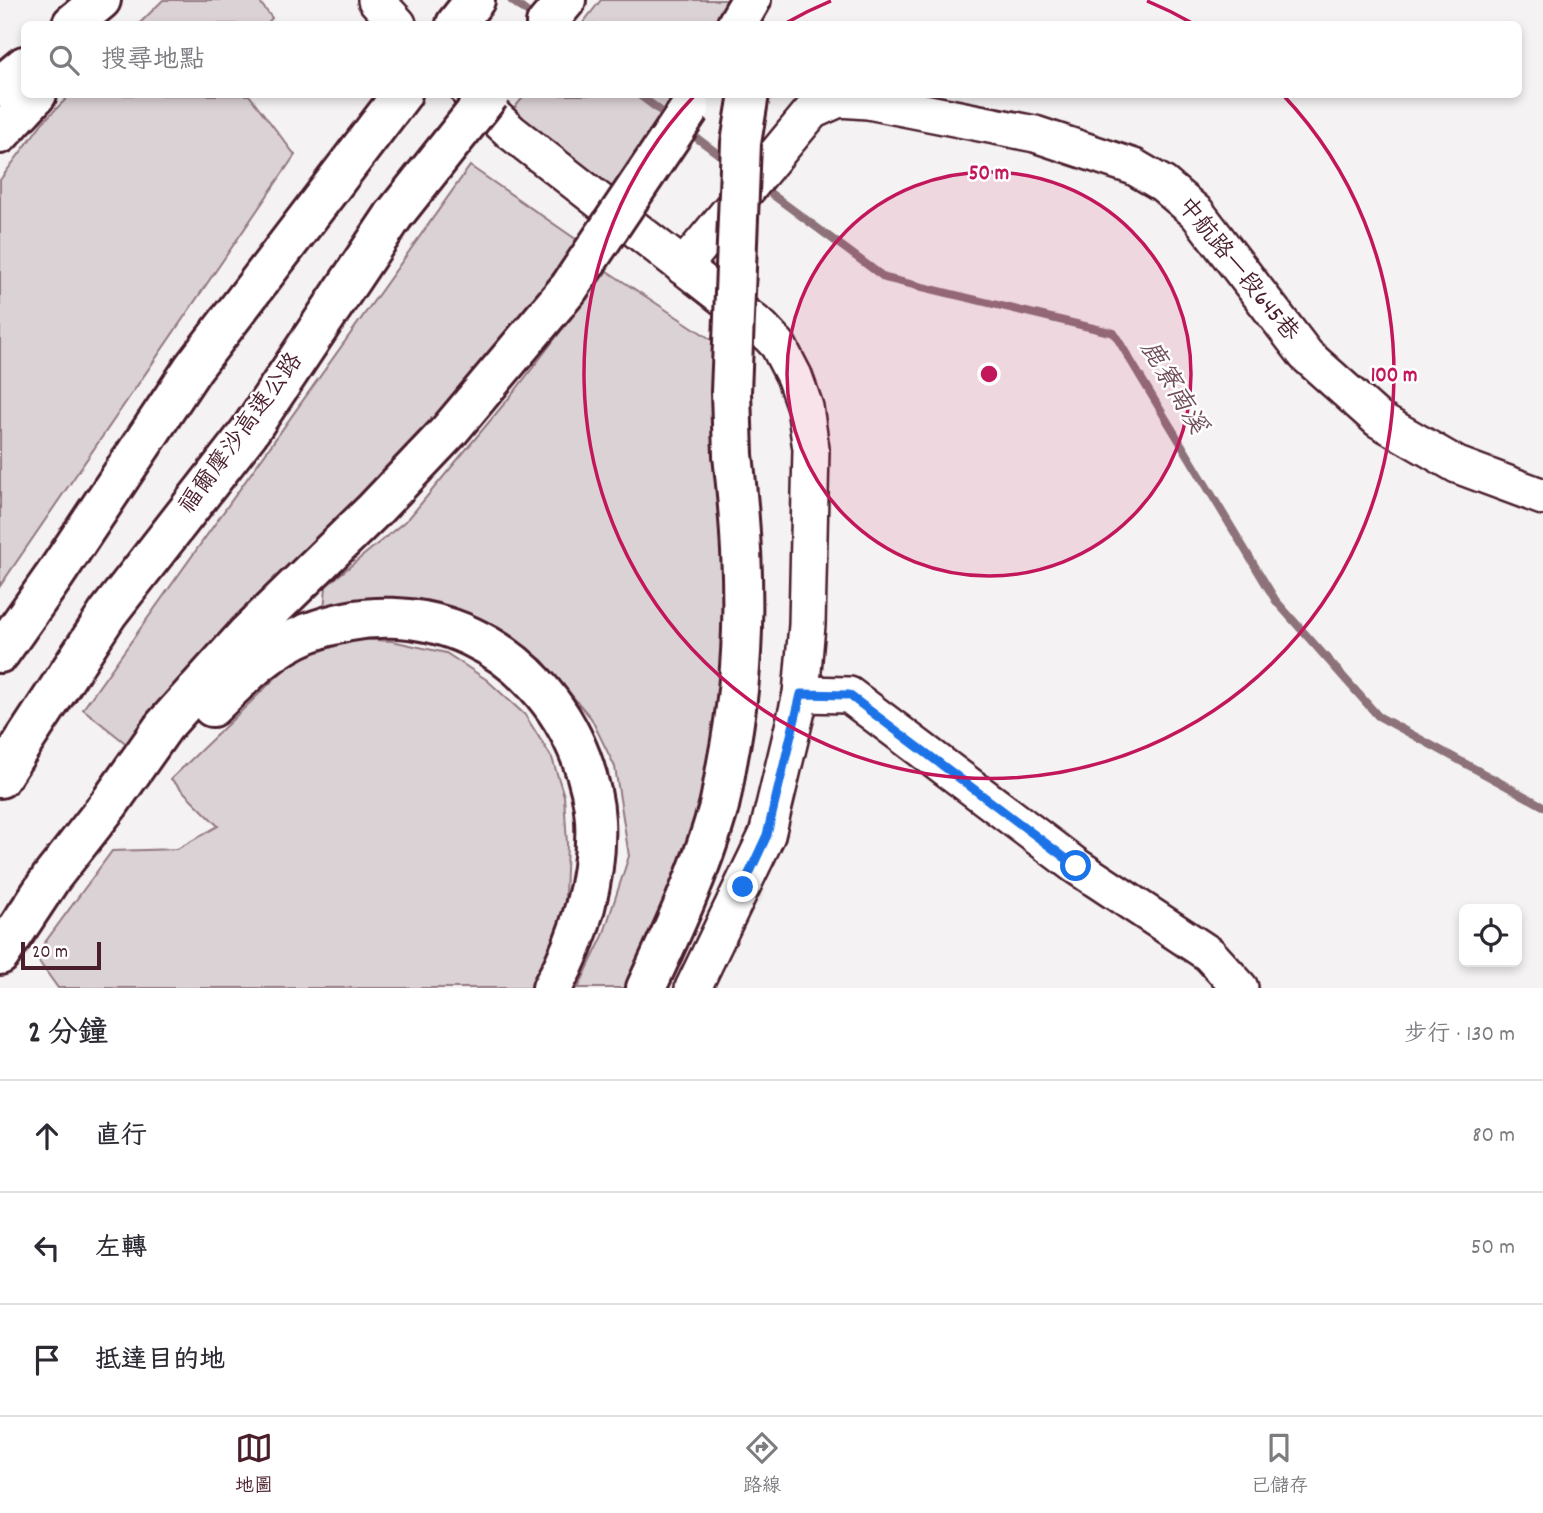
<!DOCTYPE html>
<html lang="zh-TW">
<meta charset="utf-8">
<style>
:root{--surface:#fff;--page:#f7f7f7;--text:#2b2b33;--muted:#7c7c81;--line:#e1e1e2;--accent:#4a1f2b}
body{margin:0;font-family:Dekko,"LXGW WenKai TC",sans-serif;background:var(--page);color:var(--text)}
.controls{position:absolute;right:21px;bottom:21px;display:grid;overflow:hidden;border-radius:10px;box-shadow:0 4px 10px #0003}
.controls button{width:63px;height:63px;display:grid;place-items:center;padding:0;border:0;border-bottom:2px solid var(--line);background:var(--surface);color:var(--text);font:35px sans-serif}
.scale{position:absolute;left:21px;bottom:18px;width:80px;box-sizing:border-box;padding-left:7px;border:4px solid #4a1f2b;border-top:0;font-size:19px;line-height:24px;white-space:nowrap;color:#4a1f2b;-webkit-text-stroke:5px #fff;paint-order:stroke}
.stop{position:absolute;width:21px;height:21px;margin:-16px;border:5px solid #1a73e8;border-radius:50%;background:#fff}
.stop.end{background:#1a73e8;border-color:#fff;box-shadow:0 2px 7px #0008}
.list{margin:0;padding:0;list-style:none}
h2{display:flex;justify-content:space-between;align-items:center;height:91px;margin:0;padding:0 28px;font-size:30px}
h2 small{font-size:23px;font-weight:400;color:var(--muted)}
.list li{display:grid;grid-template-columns:46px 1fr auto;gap:21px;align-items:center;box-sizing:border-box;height:112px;padding:0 28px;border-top:2px solid var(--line)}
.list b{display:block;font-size:26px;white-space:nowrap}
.list em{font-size:23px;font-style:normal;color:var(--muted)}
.icon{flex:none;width:38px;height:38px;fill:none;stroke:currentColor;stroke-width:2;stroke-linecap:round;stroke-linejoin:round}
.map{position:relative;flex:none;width:1543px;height:988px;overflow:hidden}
.search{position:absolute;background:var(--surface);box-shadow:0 4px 10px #0003;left:21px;right:21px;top:21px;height:77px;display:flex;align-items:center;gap:18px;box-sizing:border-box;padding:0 24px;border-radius:10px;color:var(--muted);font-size:26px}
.sheet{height:427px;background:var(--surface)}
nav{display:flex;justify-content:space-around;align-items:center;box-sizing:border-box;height:98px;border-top:2px solid var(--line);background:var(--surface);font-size:19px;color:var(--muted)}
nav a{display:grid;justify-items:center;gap:4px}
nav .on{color:var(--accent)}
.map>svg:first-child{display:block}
.green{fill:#dbd2d5;stroke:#927880;stroke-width:2}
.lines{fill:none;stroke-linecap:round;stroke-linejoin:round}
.stream{stroke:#8d727a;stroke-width:8}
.minor-casing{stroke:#4a1f2b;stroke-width:40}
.highway-casing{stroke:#4a1f2b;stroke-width:44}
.minor{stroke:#fff;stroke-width:35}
.highway{stroke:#fff;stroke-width:38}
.highway-bridge-casing{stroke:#4a1f2b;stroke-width:44;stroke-linecap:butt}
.highway-bridge{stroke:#fff;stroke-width:38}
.route{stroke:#1a73e8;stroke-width:9}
.ring{fill:none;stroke:#c2185b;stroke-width:3.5}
.labels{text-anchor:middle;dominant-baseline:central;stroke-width:5;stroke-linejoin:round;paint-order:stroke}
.street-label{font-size:24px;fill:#4a1f2b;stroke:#fff}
.water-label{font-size:26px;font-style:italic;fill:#714f59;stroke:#fff}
.centre{fill:#c2185b;stroke:#fff;stroke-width:3.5}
.ring-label{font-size:21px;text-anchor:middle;font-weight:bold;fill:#c2185b;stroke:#fff;stroke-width:5;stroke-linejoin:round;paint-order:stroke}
</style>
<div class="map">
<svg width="1543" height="988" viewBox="0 0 1543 988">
<rect width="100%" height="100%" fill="#f4f2f2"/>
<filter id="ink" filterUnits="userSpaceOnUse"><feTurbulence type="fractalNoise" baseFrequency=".0143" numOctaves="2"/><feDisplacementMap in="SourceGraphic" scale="14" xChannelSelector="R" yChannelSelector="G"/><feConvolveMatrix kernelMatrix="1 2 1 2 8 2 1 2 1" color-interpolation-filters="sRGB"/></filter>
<g filter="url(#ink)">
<g class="green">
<polygon points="163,0 258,0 272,18 267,24 139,24"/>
<polygon points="601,0 737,0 724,24 582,24"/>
<polygon points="70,95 249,95 295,155 0,586 0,180 43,122"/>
<polygon points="525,95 681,95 613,197 511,112"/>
<polygon points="470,166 580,242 517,331 134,750 83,709"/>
<polygon points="607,271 715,342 726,642 716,731 685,858 631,988 578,988 603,936 629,856 615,767 591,718 542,660 487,624 436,606 324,612 326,586 409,518 514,392"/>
<polygon points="356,639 392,641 446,653 487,680 525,715 552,758 564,796 567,844 564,921 545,967 531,988 58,988 35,956 112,851 177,849 218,826 171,779 292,662 319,647"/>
</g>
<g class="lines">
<g class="stream">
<polyline points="511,0 536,19"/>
<polyline points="638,94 670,118"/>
<polyline points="686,130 729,162"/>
<polyline points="762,187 885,278 1114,333 1276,601 1378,716 1543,806"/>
</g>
<defs>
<g id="minor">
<polyline points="376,0 398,24"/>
<polyline points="470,94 511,132 762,328 778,345 794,376 805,407 811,449 807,625 801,694 767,835 693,988"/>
<polyline points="683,267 812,111 839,99 868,101 1035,134 1134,167 1163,184 1197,213 1306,355 1379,420 1457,465 1543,497"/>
<polyline points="801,694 849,695 1076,866 1209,954 1240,988"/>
</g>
<g id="highway">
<polyline points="72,24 101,0"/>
<polyline points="456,24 475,0"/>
<polyline points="546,24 566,0"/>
<polyline points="737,24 751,0"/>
<polyline points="0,86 24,66"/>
<polyline points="0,134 37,94"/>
<polyline points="741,143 749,94"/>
<polyline points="0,653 55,575 193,368 402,94"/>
<path d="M212,707C241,679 270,648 308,633C421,588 538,646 581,758C588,777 594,799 595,820C598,876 580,939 552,988"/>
<polyline points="0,778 108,613 249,432 394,215"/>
<polyline points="0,955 51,878 109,804 164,726 247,634 374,510 449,431 569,288"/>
<path d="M646,988C673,930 700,872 718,810C722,795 724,779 727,763C748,658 745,561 733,455"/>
</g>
</defs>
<use href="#minor" class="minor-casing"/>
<use href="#highway" class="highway-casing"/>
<use href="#minor" class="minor"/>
<use href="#highway" class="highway"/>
<defs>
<g id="highway-bridge">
<polyline points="394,215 490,94"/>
<polyline points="569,288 690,108"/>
<polyline points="733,455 731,392 741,143"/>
</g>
</defs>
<use href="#highway-bridge" class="highway-bridge-casing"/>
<use href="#highway-bridge" class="highway-bridge"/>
</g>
</g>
<g class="lines" filter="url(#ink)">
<polyline class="route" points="743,887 767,835 801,694 849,695 1076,866"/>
</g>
<circle cx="989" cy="374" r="202" fill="#c2185b" fill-opacity=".12"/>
<g class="ring">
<circle cx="989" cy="374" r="202"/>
<path d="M786 23A405 405 0 0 1 831 1M1147 1A405 405 0 0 1 1192 23M1283 95A405 405 0 1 1 695 95"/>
</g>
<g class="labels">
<g class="street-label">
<text transform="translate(1237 270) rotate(51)">中航路一段645巷</text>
<text transform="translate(242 434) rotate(-54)">福爾摩沙高速公路</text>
</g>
<g class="water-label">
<text transform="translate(1172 388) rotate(59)">鹿寮南溪</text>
</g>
</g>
<circle cx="989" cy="374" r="10" class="centre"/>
<g class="ring-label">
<text x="989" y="179">50 m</text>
<text x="1394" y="381">100 m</text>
</g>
</svg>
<div class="controls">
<button><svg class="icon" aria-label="locate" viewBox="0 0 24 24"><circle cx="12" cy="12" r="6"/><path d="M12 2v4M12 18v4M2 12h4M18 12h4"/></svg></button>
</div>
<div class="scale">20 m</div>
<div class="stop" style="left:1076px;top:866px"></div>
<div class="stop end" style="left:743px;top:887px"></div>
<div class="search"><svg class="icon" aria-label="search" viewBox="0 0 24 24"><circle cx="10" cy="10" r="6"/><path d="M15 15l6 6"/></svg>搜尋地點</div>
</div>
<section class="sheet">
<h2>2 分鐘<small>步行 · 130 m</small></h2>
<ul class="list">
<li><svg class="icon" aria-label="ahead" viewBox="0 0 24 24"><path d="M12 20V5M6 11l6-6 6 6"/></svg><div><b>直行</b></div><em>80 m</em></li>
<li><svg class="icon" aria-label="left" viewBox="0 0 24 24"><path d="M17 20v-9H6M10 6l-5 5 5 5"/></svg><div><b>左轉</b></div><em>50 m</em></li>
<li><svg class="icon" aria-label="arrive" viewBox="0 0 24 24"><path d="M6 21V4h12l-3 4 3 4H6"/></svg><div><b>抵達目的地</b></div></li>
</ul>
</section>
<nav>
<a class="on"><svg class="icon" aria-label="map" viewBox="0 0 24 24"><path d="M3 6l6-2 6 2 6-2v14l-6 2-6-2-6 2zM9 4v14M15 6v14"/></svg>地圖</a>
<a><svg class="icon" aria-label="directions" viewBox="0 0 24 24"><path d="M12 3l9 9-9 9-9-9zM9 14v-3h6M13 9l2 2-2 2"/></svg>路線</a>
<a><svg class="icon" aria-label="saved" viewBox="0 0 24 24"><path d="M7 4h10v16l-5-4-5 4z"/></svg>已儲存</a>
</nav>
